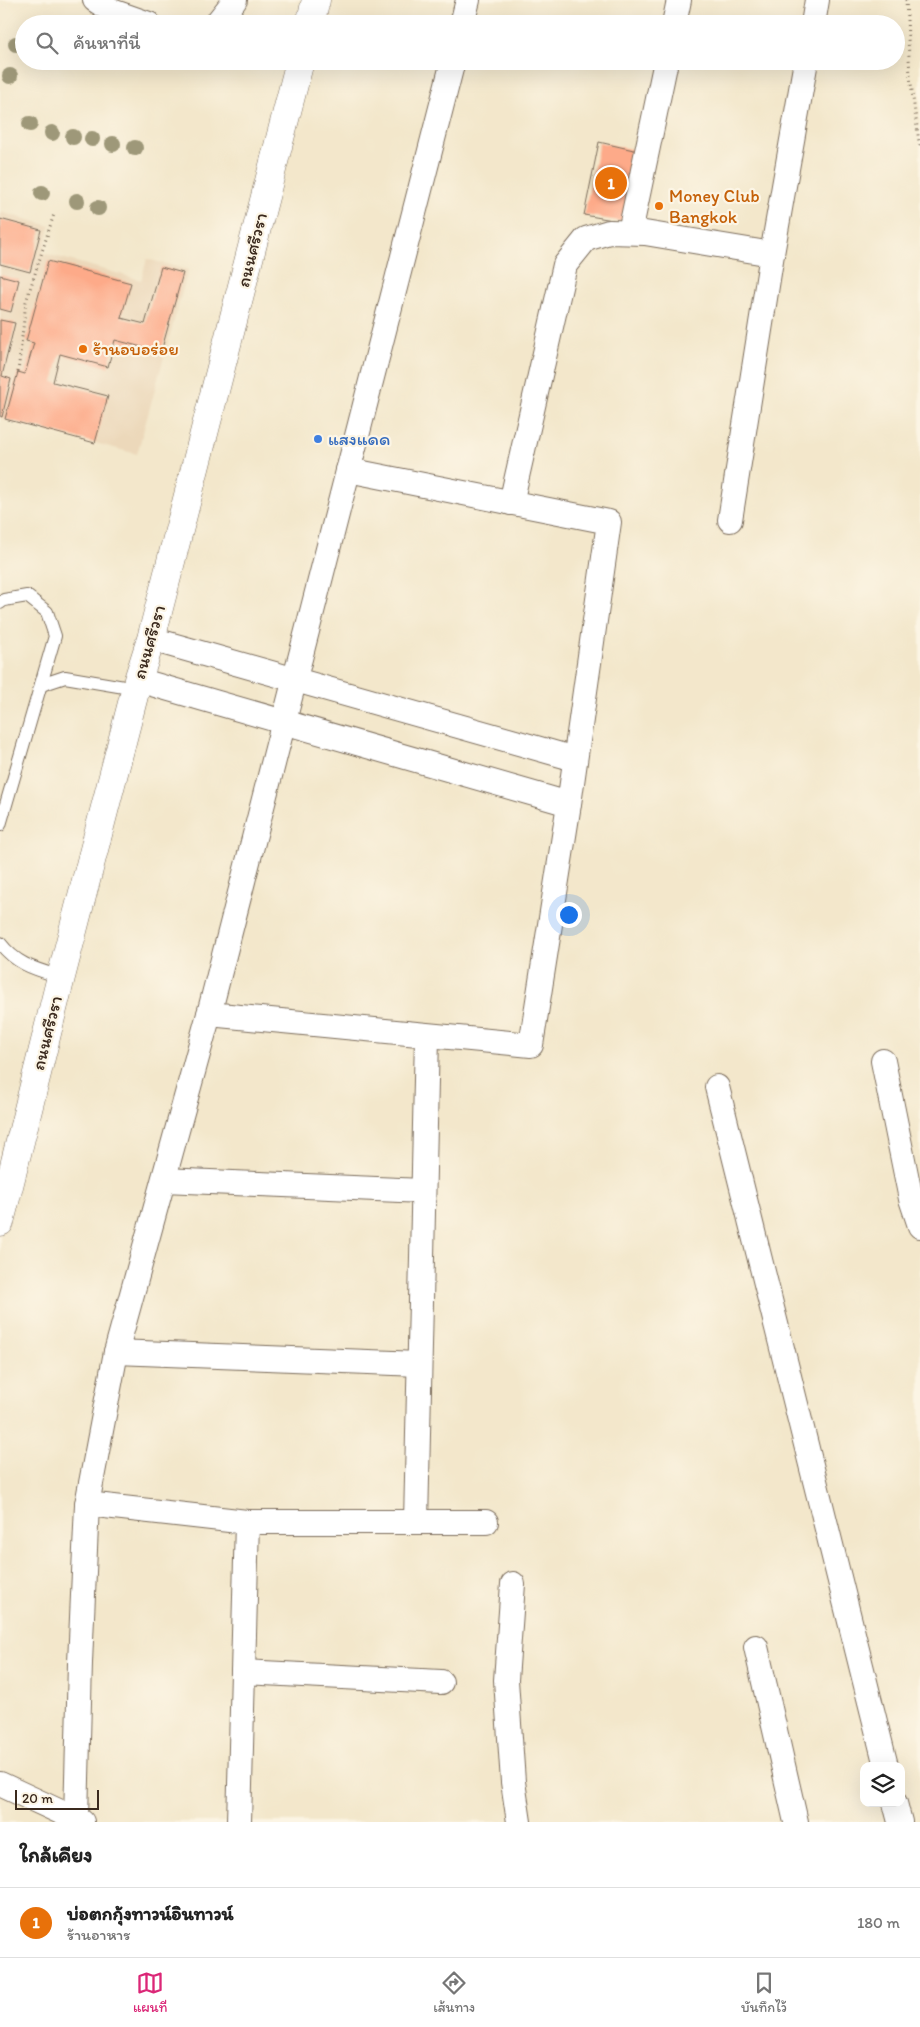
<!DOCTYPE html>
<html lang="th">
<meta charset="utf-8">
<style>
:root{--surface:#fff;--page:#f6f6f6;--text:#222;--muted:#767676;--line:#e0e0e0;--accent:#db2777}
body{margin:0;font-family:Itim,"Playpen Sans Thai",sans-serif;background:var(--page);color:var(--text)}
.controls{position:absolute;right:15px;bottom:15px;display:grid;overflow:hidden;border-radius:10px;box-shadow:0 5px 20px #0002}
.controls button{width:45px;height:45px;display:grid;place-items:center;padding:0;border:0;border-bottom:1px solid var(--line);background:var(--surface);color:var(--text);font:25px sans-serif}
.scale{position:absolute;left:15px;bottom:12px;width:84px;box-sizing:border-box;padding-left:5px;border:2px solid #3b2a1e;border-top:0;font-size:14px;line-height:18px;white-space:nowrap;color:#3b2a1e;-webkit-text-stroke:4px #fcf5e5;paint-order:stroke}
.you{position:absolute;left:568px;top:914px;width:18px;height:18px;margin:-12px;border:4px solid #fff;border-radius:50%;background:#1a73e8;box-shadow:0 0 0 8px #1a73e833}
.badge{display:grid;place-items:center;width:32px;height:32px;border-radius:50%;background:var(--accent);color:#fff;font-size:16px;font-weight:700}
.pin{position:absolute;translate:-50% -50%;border:2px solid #fff;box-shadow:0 1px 5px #0006}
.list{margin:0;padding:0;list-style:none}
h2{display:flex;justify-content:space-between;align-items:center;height:65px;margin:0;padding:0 20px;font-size:21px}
h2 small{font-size:16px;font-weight:400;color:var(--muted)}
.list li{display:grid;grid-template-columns:32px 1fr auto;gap:15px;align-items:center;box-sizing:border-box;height:70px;padding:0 20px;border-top:1px solid var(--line)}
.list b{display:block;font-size:19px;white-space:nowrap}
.list p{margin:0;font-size:16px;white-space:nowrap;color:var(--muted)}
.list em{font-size:16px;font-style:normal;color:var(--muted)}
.icon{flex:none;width:28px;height:28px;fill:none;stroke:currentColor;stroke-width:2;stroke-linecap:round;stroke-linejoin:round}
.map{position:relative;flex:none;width:920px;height:1822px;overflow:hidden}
.search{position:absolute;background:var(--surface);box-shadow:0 5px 20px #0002;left:15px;right:15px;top:15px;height:55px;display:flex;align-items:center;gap:12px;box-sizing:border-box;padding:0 18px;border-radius:28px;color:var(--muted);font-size:19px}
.sheet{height:135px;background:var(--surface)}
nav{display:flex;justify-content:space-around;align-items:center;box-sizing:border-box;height:70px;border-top:1px solid var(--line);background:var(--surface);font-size:14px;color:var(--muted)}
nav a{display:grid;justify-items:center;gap:2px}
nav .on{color:var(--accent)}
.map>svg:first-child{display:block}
.built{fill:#ecd8ba}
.building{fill:#fdaa89}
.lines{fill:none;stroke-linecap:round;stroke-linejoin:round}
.service-casing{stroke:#7b6c5b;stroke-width:14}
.minor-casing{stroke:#7b6c5b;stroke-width:26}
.tertiary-casing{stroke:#7b6c5b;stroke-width:29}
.path{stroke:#7b6c5b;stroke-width:3;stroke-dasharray:1 4;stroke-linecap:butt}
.service{stroke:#fff;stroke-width:12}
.minor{stroke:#fff;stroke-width:24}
.tertiary{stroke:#fff;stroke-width:28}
.tree{fill:#9e9879}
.food-dot{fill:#e8710a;stroke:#fcf5e5;stroke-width:2}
.shop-dot{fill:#3f7fe0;stroke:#fcf5e5;stroke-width:2}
.labels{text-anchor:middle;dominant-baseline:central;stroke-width:4.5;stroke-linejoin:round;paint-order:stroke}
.food-label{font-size:18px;fill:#c56008;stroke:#fcf5e5;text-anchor:start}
.street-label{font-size:18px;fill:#3b2a1e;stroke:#fcf5e5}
.shop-label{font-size:18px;fill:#366cbe;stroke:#fcf5e5;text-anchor:start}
</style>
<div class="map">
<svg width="920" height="1822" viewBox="0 0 920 1822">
<rect width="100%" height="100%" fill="#fcf5e5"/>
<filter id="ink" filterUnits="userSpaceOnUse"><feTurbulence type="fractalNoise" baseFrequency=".02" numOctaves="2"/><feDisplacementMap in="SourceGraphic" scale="10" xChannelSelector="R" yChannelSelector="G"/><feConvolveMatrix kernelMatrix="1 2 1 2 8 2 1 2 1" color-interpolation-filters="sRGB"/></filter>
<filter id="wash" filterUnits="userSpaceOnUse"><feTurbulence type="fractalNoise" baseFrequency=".0096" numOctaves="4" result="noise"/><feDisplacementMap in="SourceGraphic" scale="20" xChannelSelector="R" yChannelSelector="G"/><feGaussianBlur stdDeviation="1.12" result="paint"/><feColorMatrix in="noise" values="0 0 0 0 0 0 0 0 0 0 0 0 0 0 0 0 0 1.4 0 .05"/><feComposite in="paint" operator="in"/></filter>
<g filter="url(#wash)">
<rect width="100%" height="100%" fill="#f3e7cb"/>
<polygon class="built" points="0,212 50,226 43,253 141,280 147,259 188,270 137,454 0,418"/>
<g id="blocks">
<g class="building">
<polygon points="599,142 638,151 624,222 584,215"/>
<polygon points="0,219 41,230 30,272 0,264"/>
<polygon points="48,261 131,283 121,318 145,324 161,267 183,273 161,352 115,340 108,367 60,354 53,382 108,396 95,443 5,419 18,372 25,374 34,343 26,341"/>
<polygon points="0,275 19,280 11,312 0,309"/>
<polygon points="0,320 15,323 2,376 11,379 2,417 0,416"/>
</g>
</g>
</g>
<g filter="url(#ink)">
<use href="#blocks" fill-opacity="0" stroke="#7b6c5b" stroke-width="1"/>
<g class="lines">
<defs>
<g id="service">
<polyline points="0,603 4,600 27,596 47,612 55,636 0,825"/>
<polyline points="41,685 65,677 136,689"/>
<path d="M0,943C17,965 35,969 61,977"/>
</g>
<g id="minor">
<polyline points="95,0 112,11 149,24"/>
<polyline points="216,24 235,0"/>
<polyline points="462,24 468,0"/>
<polyline points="674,24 679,0"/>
<polyline points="813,24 817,0"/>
<polyline points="630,232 666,61"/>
<polyline points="511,503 565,265 586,239 609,232 645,233 772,254"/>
<polyline points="730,520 772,254 806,61"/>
<polyline points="151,639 575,759"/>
<polyline points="138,680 569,804"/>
<polyline points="209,1014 531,1045 569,804 609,522 348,470"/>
<polyline points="883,1061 911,1199 920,1226"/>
<polyline points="717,1087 886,1766"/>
<polyline points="164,1180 423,1191"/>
<polyline points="116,1352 419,1364"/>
<polyline points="87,1504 247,1522 486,1522"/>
<polyline points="416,1522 427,1036"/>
<polyline points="513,1584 506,1680 513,1782 519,1822"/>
<polyline points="756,1647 796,1822"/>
<polyline points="243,1672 441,1682"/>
<polyline points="0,1784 82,1822"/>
<polyline points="895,1803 900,1822"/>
<polyline points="76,1818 80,1663 87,1504 116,1352 209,1014 453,61"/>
<polyline points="239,1822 247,1522"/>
</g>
<g id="tertiary">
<polyline points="310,24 316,0"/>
<polyline points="0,1222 61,977 138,680 151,639 300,61"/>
</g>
</defs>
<use href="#service" class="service-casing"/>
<use href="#minor" class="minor-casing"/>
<use href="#tertiary" class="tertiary-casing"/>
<g class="path">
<polyline points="906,0 910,76 920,149"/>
<polyline points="18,372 26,302 54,214"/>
</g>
<use href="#service" class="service"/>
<use href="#minor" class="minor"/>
<use href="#tertiary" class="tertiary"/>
</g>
<g class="tree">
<circle cx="16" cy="44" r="8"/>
<circle cx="10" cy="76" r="8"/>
<circle cx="30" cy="124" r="8"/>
<circle cx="52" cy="133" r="8"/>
<circle cx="73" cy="137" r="8"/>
<circle cx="92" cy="139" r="8"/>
<circle cx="113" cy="144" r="8"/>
<circle cx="135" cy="148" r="8"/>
<circle cx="42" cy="193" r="8"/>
<circle cx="77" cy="201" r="8"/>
<circle cx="98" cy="208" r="8"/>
</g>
</g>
<g class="food-dot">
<circle cx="659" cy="206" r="5"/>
<circle cx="83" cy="349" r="5"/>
</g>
<circle class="shop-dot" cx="318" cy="439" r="5"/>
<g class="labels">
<g class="food-label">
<text x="669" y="196">Money Club<tspan x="669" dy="21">Bangkok</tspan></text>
<text x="93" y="349">ร้านอบอร่อย</text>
</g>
<g class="street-label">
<text transform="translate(252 250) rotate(-76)">ถนนศรีวรา</text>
<text transform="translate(149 642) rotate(-74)">ถนนศรีวรา</text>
<text transform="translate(47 1033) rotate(-76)">ถนนศรีวรา</text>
</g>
<g class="shop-label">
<text x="328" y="439">แสงแดด</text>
</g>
</g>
</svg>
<div class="controls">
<button><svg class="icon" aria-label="layers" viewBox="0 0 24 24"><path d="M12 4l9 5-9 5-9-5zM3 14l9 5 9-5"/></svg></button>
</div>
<div class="scale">20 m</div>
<div class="you"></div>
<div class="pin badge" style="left:611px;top:183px;background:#e8710a">1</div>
<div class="search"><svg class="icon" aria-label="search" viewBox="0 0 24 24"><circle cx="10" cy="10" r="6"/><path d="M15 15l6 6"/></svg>ค้นหาที่นี่</div>
</div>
<section class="sheet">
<h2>ใกล้เคียง<small></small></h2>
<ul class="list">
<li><span class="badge" style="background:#e8710a">1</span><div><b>บ่อตกกุ้งทาวน์อินทาวน์</b><p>ร้านอาหาร</p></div><em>180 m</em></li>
</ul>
</section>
<nav>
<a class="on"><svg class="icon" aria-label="map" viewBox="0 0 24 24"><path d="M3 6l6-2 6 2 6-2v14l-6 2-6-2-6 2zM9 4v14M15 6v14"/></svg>แผนที่</a>
<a><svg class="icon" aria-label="directions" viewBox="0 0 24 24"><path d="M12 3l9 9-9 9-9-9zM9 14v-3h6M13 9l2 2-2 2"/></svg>เส้นทาง</a>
<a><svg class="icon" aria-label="saved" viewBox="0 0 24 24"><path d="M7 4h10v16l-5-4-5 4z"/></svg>บันทึกไว้</a>
</nav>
